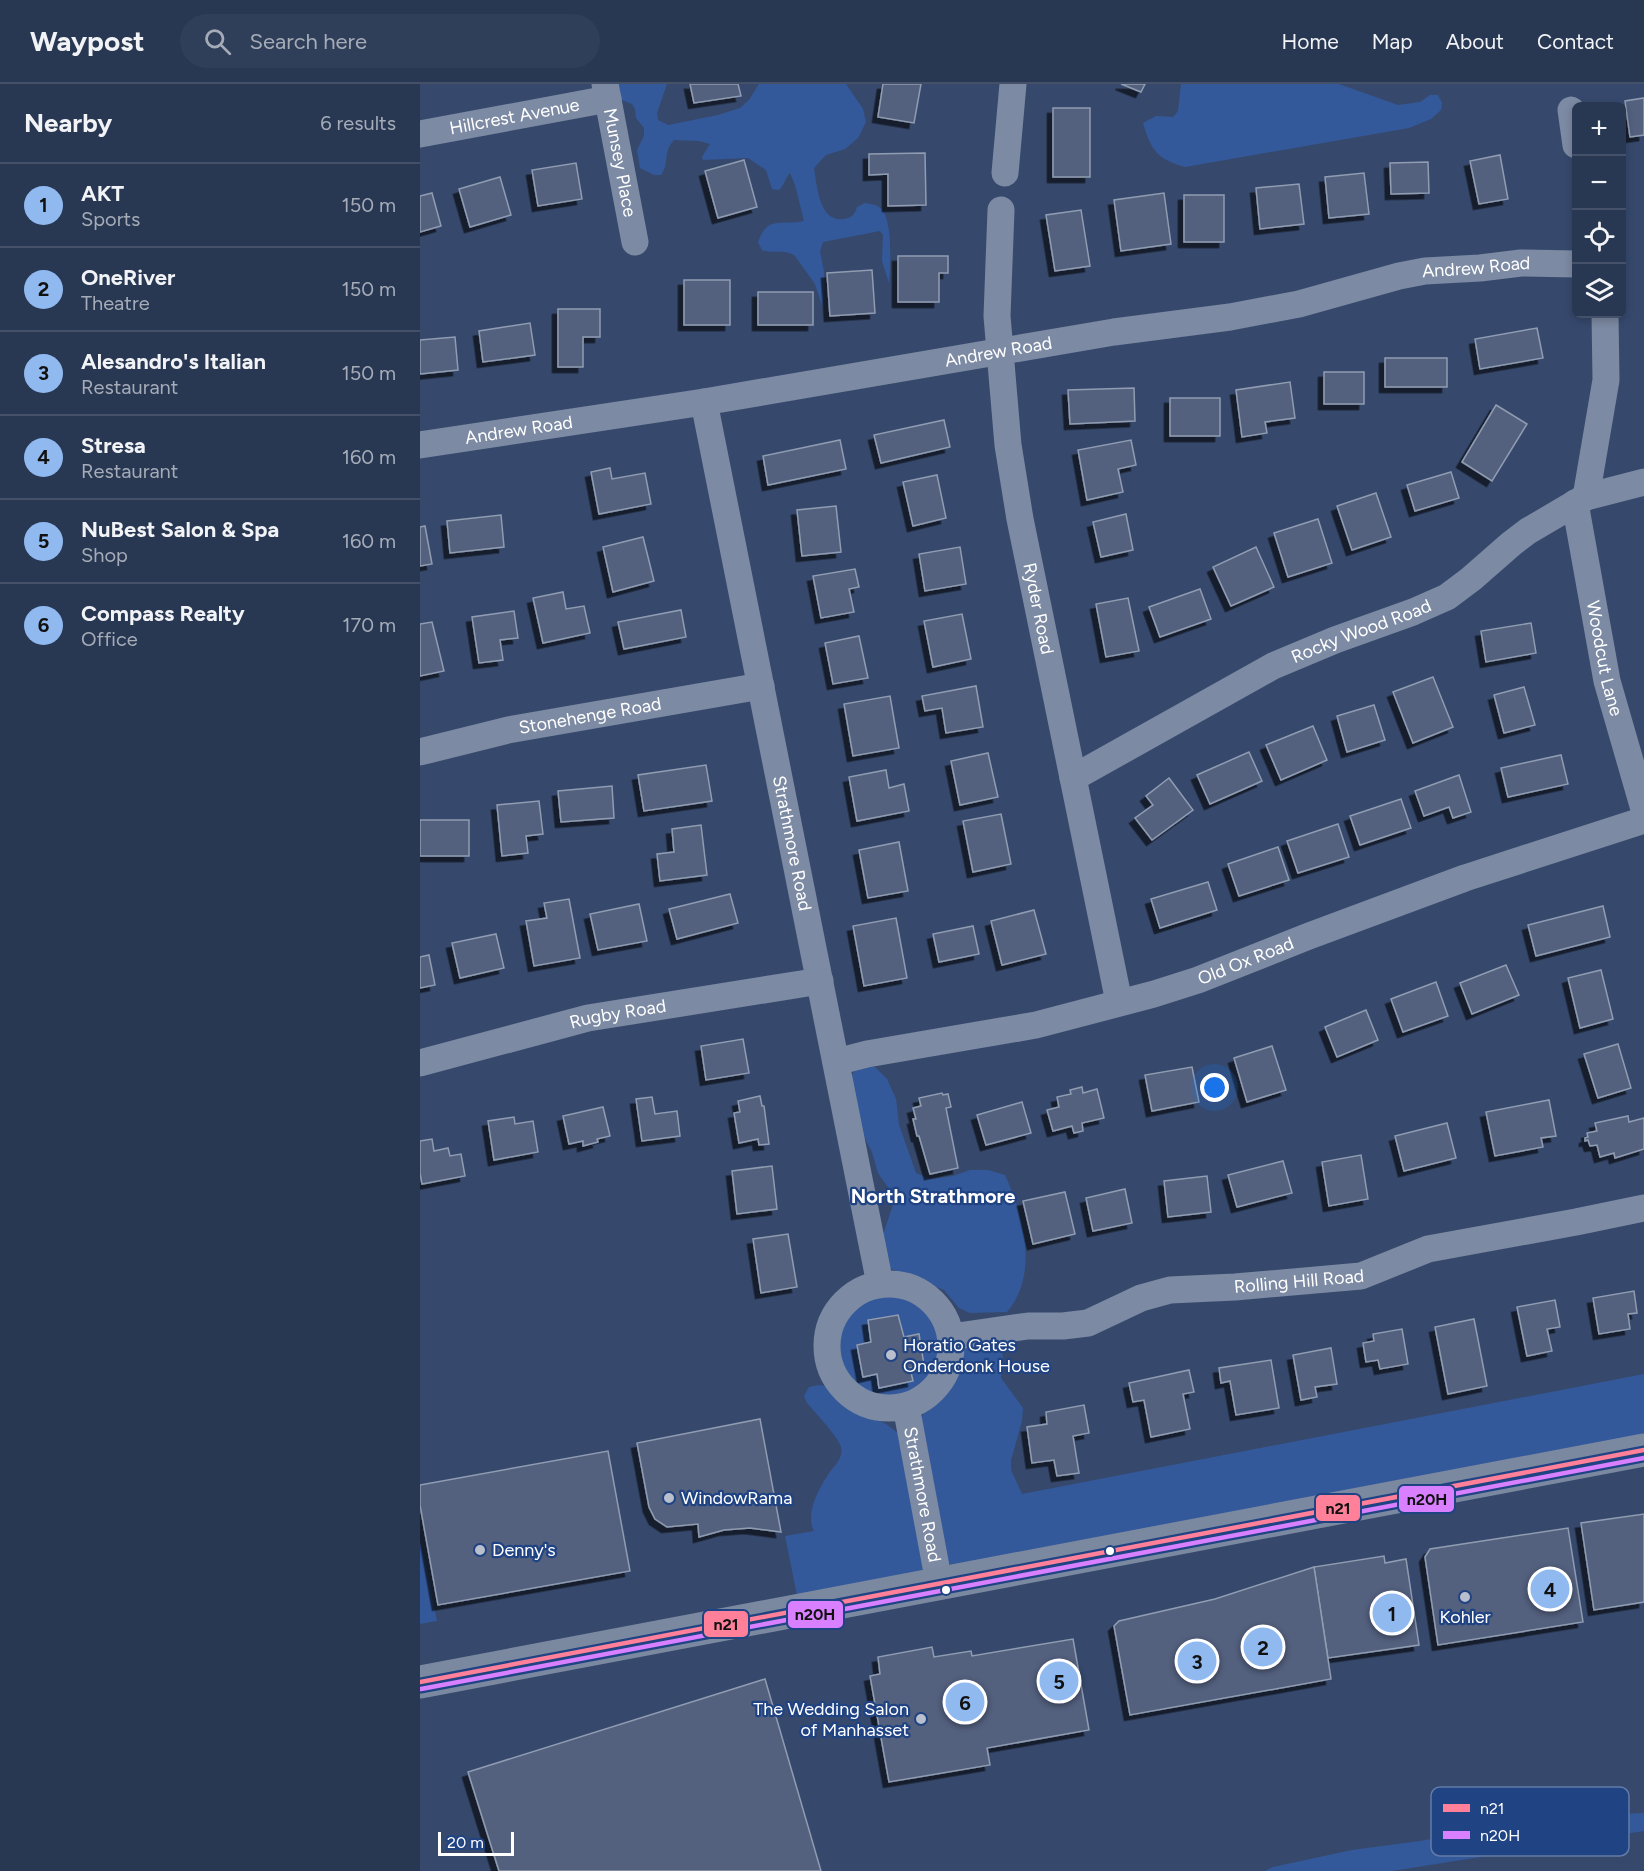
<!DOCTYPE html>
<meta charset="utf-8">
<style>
:root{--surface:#283752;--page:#303f59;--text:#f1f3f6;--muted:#a5acb8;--line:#445169;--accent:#90b9f0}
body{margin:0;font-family:Figtree,sans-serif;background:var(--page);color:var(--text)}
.controls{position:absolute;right:18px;top:18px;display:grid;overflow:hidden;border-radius:9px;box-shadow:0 3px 9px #0003}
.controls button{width:54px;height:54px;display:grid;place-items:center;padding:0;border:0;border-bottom:2px solid var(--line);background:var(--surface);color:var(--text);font:30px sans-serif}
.scale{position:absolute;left:18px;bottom:15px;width:76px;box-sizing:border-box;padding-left:6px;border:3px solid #fff;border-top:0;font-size:16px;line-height:21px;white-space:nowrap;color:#fff;-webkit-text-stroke:4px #204383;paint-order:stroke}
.you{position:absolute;left:795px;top:1004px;width:21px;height:21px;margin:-15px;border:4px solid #fff;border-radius:50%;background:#1a73e8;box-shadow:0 0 0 9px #1a73e833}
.badge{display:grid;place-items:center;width:39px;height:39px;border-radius:50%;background:var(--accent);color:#111;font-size:20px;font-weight:700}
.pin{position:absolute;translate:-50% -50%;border:3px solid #fff;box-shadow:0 2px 6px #0006}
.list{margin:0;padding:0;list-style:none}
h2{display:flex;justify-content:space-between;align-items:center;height:78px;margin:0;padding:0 24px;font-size:26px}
h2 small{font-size:20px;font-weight:400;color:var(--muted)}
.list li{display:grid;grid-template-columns:39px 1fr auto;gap:18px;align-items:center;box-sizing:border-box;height:84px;padding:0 24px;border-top:2px solid var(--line)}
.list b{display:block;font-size:22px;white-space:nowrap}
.list p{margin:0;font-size:20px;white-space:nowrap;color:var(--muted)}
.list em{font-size:20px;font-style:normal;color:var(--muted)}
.icon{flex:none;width:33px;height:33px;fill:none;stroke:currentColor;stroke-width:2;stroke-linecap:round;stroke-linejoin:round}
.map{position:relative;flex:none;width:1224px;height:1787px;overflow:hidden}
header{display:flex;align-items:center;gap:36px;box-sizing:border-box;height:84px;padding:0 30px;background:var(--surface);border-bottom:2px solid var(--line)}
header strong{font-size:28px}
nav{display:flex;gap:33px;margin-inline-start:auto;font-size:21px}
.search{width:420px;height:54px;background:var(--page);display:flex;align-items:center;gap:15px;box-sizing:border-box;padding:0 21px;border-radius:33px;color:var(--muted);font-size:22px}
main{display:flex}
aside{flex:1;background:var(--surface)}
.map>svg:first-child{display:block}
.green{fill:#34599a}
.building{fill:#52617e;stroke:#909cb1;stroke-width:1.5;filter:url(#shadow)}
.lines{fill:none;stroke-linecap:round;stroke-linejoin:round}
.street{stroke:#7c8aa3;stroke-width:27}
.primary{stroke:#7b89a0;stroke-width:33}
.bus-1-casing{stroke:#204383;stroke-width:9}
.bus-2-casing{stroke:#204383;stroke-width:9}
.bus-1{stroke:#ff8098;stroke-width:4.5}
.bus-2{stroke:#d880ff;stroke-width:4.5}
.poi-dot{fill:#b9bfcc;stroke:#204383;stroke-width:2}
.bus-dot{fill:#fff;stroke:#204383;stroke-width:2}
.labels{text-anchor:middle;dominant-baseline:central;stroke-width:4.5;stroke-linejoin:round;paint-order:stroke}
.street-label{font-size:18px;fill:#fff;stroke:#204383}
.poi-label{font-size:18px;fill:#fff;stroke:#204383;text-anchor:start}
.neighbourhood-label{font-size:20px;font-weight:bold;fill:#fff;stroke:#204383}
.key{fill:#204383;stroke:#637ba8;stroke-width:1.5}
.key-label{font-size:16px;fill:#fff}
.line-badge{stroke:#204383;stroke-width:2}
.pale-badge-label{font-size:16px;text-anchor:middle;font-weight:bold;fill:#111}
</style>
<header>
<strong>Waypost</strong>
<div class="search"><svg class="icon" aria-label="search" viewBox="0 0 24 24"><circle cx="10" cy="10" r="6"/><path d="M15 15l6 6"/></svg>Search here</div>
<nav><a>Home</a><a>Map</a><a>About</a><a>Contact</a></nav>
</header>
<main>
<aside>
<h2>Nearby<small>6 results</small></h2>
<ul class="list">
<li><span class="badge">1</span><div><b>AKT</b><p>Sports</p></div><em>150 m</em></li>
<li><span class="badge">2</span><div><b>OneRiver</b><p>Theatre</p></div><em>150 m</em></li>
<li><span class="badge">3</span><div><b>Alesandro's Italian</b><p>Restaurant</p></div><em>150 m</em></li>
<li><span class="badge">4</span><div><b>Stresa</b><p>Restaurant</p></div><em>160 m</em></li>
<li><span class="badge">5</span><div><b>NuBest Salon &amp; Spa</b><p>Shop</p></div><em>160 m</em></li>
<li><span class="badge">6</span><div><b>Compass Realty</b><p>Office</p></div><em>170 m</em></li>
</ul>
</aside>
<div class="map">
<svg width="1224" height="1787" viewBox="0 0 1224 1787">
<defs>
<filter id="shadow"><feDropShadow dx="-5.5" dy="5.5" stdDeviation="0" flood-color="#0009"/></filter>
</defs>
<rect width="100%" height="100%" fill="#36496d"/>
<g class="green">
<path d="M178,0H247L237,29L238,36L248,41L298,31L320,24L329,16L339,0H426L443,25L446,38L438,54L425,65L406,71L394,84C397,102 399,139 424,135C432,134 435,130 437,123L445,119C449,120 455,120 459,123C474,133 470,183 469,199L462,177L463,151L460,147L403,158L400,167L404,188V227L395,200L375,172C367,165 353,170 342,166L338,158C348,131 359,142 384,137L375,101L370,89C365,94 364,102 359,106L352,105L346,86L328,74L283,76L282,73L290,60L279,57L254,56C242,69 250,79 241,91H234L220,84L217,66L224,52V44L216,34L215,25L212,20L185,10Z"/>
<path d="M761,0H919L978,21L1000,18L1010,11H1018L1022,19L1021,26L1011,35L989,44L765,83C737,75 731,66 723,39L736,32L753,33L758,27Z"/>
<path d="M445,983H455L467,995L476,1015L479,1041L496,1089L511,1095L533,1092L550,1086H568L585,1091C604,1132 619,1191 587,1228L550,1229L539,1224L524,1206L471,1185L462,1170V1154L473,1121L472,1109L458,1089L452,1068L437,1039L429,999L434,987Z"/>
<circle cx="469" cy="1262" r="62"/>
<path d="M572,1256C588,1267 582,1277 581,1294L603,1324L602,1337L591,1376V1386L602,1410L1224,1290V1366L380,1526L365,1452L394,1447C385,1430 398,1406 408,1391C413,1382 424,1375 421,1363C419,1354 395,1328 387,1319L384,1312L389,1303L399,1301L411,1303L438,1327L466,1340L483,1353L494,1348L508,1321L525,1299L543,1266L552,1259Z"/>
<polygon points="0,1454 17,1537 0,1540"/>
<polygon points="1224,1729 1224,1747 972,1787 845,1787 853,1783 932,1766 1000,1757 1080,1742 1184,1731"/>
</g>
<g class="building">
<polygon points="270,0 318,0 321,12 274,19"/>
<polygon points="463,0 501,0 494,39 458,33"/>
<polygon points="701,0 725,0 721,8"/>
<polygon points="1224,14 1224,51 1210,53 1205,17"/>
<rect x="633" y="24" width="37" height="69"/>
<polygon points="505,69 506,121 468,122 468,90 449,91 449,70"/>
<polygon points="1080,71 1088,115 1059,120 1050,77"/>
<polygon points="324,76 337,123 298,134 285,87"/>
<polygon points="1008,78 1009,109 971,110 970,79"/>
<polygon points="156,79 162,115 118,122 112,86"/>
<polygon points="944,89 949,130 909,134 905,93"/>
<polygon points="80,93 91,131 50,143 39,105"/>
<polygon points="879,100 884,140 840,145 836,104"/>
<polygon points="12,109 21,142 0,148 0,112"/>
<polygon points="744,109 751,160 701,167 694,116"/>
<rect x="764" y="111" width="40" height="47"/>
<polygon points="661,126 670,182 635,187 626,131"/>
<polygon points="478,172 528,172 528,189 519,189 519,218 478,218"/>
<polygon points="452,186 455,229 410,232 407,189"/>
<rect x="264" y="196" width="46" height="45"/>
<rect x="338" y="208" width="55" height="33"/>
<polygon points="138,225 180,225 180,253 163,253 163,283 138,283"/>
<polygon points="110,239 115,271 63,278 59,247"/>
<polygon points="1117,244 1123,274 1060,285 1055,255"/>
<polygon points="35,253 38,286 0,290 0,256"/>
<rect x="965" y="274" width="62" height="29"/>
<rect x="904" y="288" width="40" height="32"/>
<polygon points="870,298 875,334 845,338 847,349 822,353 816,306"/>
<polygon points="714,304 715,337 650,340 648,306"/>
<rect x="750" y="314" width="50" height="38"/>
<polygon points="1076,321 1107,340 1072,397 1042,378"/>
<polygon points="524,336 530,363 461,379 454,351"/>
<polygon points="420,356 426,385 348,401 343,372"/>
<polygon points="711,356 716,381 698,385 703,408 667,416 658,366"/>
<polygon points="190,384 192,395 225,389 231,420 179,430 171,388"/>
<polygon points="1031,388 1039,414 995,427 987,401"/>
<polygon points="517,391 526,434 493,442 483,398"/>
<polygon points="956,409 971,453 932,466 917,422"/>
<polygon points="416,422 421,468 382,472 377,426"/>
<polygon points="706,430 713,466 681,473 673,438"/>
<polygon points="81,431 84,463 30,469 27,437"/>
<polygon points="898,435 912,479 868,493 854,449"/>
<polygon points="5,442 12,480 0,482 0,443"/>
<polygon points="223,453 234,497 193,508 183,463"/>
<polygon points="540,463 546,500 505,507 499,470"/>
<polygon points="836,463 854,503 811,522 793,483"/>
<polygon points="435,485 439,503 429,505 434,528 401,534 393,492"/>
<polygon points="780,505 791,535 740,553 729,523"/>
<polygon points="143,508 146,525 164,522 170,549 123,559 113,514"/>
<polygon points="708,514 719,567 686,573 676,520"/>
<polygon points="261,526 266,553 204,565 198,538"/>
<polygon points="94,527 98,554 80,556 83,576 59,579 52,533"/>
<polygon points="542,530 551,575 513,583 504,537"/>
<polygon points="12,538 24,587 0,592 0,540"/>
<polygon points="1111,539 1116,569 1066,578 1061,547"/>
<polygon points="439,552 448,594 413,600 405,559"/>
<polygon points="1013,593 1033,643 993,659 973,608"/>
<polygon points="556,602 563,643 526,649 522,624 505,627 502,612"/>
<polygon points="1104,603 1115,641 1084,649 1074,611"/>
<polygon points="470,612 479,664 433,672 424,620"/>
<polygon points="954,621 965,656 927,668 917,632"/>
<polygon points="893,642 907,676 861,696 846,661"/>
<polygon points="829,668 842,697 790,720 777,691"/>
<polygon points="568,669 578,713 540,721 531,677"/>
<polygon points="1141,671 1148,700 1088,713 1081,684"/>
<polygon points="286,681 292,717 224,727 218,691"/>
<polygon points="466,686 469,704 484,700 489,727 437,737 429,693"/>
<polygon points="1039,691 1051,728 1033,734 1029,723 1004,732 995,707"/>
<polygon points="749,694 773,726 732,756 715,734 733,721 726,712"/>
<polygon points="192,702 194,734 141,738 138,707"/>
<polygon points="981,715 991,744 940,761 930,732"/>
<polygon points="119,717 123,750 106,752 108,769 82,772 77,721"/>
<polygon points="581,730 591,780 553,788 543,737"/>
<rect x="0" y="736" width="49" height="36"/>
<polygon points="918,740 929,773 878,789 867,757"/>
<polygon points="281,741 287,791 240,797 237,770 254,768 252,745"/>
<polygon points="479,758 488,807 448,814 439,766"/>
<polygon points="858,763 869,796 819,812 808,780"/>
<polygon points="788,798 797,826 740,844 731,815"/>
<polygon points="310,810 318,839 257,855 249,825"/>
<polygon points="149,815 160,874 114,882 106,837 127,834 124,819"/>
<polygon points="219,820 227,857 178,866 170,830"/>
<polygon points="1183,822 1190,853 1116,872 1108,841"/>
<polygon points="614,826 626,870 582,881 571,837"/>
<polygon points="476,834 487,894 444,902 433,842"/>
<polygon points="553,842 559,870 519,878 513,850"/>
<polygon points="76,850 84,884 40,894 32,859"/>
<polygon points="9,871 15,901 0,904 0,873"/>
<polygon points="1086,881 1099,911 1052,930 1040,899"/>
<polygon points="1181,886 1193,935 1160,944 1148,894"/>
<polygon points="1016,898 1028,932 983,948 971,915"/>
<polygon points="946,926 958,956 917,973 905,943"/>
<polygon points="323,955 329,989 286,996 281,962"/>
<polygon points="1198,960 1211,1004 1178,1014 1164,970"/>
<polygon points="852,962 866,1006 827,1018 814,974"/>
<polygon points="772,983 779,1018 732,1027 725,991"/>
<polygon points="662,1003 663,1009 677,1005 684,1034 662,1039 663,1047 654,1049 652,1042 633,1047 627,1026 639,1023 637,1013 651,1010 650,1006"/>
<polygon points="522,1009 523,1011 528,1010 531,1023 526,1024 538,1084 510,1090 499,1052 497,1052 493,1035 496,1035 493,1024 501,1022 499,1014"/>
<polygon points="340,1012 342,1022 344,1022 349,1060 339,1061 338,1055 319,1059 314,1029 320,1028 318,1017"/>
<polygon points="232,1013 235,1030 257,1027 260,1052 222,1057 216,1015"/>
<polygon points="1129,1016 1136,1052 1121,1054 1123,1063 1075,1072 1066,1028"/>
<polygon points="602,1018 611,1049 566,1061 557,1031"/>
<polygon points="183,1023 190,1052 177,1055 178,1058 163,1062 163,1057 149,1060 143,1032"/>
<polygon points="1208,1032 1209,1038 1224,1034 1224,1065 1195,1074 1194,1069 1180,1073 1177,1061 1170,1062 1168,1056 1165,1057 1165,1054 1168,1053 1167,1049 1177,1047 1175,1039"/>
<polygon points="94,1033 95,1040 113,1037 118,1068 74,1076 68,1037"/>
<polygon points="1027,1039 1036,1074 984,1087 975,1052"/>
<polygon points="12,1055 14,1067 28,1064 30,1072 41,1070 45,1092 2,1100 0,1089 0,1057"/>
<polygon points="941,1071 948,1115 909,1122 902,1078"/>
<polygon points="863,1077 872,1109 817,1123 808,1091"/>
<polygon points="352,1082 357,1125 317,1130 312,1087"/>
<polygon points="787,1092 791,1128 748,1133 744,1097"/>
<polygon points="705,1105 712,1139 673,1147 666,1114"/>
<polygon points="645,1108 655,1150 613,1160 603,1117"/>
<polygon points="368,1150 377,1203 341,1209 333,1155"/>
<polygon points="1214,1207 1217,1229 1208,1230 1210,1245 1179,1250 1173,1214"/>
<polygon points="1135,1216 1140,1243 1127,1245 1132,1267 1107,1272 1097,1223"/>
<polygon points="478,1231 484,1253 499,1250 504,1281 490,1284 493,1297 459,1304 457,1290 443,1293 437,1261 451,1258 448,1236"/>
<polygon points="1054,1235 1067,1302 1028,1310 1015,1243"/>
<polygon points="982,1245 988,1280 960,1285 958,1276 946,1278 943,1259 954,1257 953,1250"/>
<polygon points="911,1264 917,1300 895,1303 897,1313 881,1316 873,1271"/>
<polygon points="851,1276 859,1324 816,1331 810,1297 801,1299 799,1284"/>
<polygon points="769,1286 774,1308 763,1310 770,1345 731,1353 724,1316 713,1318 709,1299"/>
<polygon points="664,1321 669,1349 653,1352 659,1389 637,1392 634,1376 612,1379 607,1343 627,1340 626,1328"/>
<polygon points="340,1335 361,1448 330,1444 304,1446 279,1453 278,1440 247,1443 235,1435 229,1423 217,1359"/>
<polygon points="188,1367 210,1487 18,1521 0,1421 0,1401"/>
<polygon points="1224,1430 1224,1518 1174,1526 1161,1439"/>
<polygon points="1148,1444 1163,1538 1018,1561 1005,1473 1010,1465"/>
<polygon points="964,1472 965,1479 986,1475 999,1561 908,1574 894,1483"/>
<polygon points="894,1483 911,1595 710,1631 694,1542 699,1537 795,1515"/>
<polygon points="653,1555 669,1646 567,1664 570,1681 469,1698 450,1592 460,1590 458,1573 512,1563 514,1573 551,1567 552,1572"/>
<polygon points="345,1595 401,1787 79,1787 48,1688"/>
</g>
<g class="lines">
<g class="street">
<path id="s1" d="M185,0L215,158"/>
<polyline points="1151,26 1156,61"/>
<path id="s2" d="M0,50L188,15"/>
<polyline points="585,89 593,0"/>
<path id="s3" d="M581,126L577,232L588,361L600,435L699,918"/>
<path id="s4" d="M284,318L460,1200"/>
<path id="s5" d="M0,361L284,318L694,248L810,233L879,220L979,192L1005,187L1060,184L1101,179L1156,180"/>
<polyline points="1166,413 1186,296 1185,230"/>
<path id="s6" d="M1155,419L1187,597L1224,725"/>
<path id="s7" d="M0,668L88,646L341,602"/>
<path id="s8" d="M653,694L853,582L915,556L993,528L1027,513L1051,495L1091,460L1108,447L1166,413L1224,398"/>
<path id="s9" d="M416,978L447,970L616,941L734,910L778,896L889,852L1045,794L1224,736"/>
<path id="s10" d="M0,979L168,934L400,897"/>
<circle cx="469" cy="1262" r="62"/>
<path id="s11" d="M531,1253L608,1242H643L668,1239L721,1214L750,1206L815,1203L941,1192L1008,1165L1156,1138L1224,1124"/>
<path id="s12" d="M486,1322L519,1499"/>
</g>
<polyline class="primary" points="0,1598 1224,1366"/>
<defs>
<polyline id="bus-1" points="0,1598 1224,1366"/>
<polyline id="bus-2" points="1,1605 1224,1374"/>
</defs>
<use href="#bus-1" class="bus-1-casing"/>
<use href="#bus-2" class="bus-2-casing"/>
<use href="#bus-1" class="bus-1"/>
<use href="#bus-2" class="bus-2"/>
</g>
<g class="poi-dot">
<circle cx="471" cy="1271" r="6"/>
<circle cx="249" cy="1414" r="6"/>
<circle cx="60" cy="1466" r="6"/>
<circle cx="1045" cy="1513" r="6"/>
<circle cx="501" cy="1635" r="6"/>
</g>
<g class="bus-dot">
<circle cx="690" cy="1467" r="5"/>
<circle cx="526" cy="1506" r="5"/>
</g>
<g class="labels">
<g class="street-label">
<text stroke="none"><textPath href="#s2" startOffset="96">Hillcrest Avenue</textPath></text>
<text stroke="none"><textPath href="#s1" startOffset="80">Munsey Place</textPath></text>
<text stroke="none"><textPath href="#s5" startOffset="1072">Andrew Road</textPath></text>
<text stroke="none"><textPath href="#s5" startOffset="586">Andrew Road</textPath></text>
<text stroke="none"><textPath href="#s5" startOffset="100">Andrew Road</textPath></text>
<text stroke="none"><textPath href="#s3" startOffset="402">Ryder Road</textPath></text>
<text stroke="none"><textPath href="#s8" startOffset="324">Rocky Wood Road</textPath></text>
<text stroke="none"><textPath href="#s6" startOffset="158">Woodcut Lane</textPath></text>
<text stroke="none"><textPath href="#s7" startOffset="174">Stonehenge Road</textPath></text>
<text stroke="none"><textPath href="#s4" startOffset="450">Strathmore Road</textPath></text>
<text stroke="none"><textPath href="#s9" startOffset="423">Old Ox Road</textPath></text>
<text stroke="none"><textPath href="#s10" startOffset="204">Rugby Road</textPath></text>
<text stroke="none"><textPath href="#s11" startOffset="356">Rolling Hill Road</textPath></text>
<text stroke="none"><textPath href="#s12" startOffset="90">Strathmore Road</textPath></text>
</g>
<g class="poi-label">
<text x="483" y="1261">Horatio Gates<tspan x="483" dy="21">Onderdonk House</tspan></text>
<text x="261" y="1414">WindowRama</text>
<text x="72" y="1466">Denny's</text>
<text x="1045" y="1533" text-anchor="middle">Kohler</text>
<text x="489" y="1625" text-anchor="end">The Wedding Salon<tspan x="489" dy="21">of Manhasset</tspan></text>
</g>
<g class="neighbourhood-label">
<text x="513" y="1112">North Strathmore</text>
</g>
</g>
<rect x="1011" y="1703" width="198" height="69" rx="9" class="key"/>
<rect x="1023" y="1720" width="27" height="8" fill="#ff8098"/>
<rect x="1023" y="1747" width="27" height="8" fill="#d880ff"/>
<g class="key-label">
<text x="1060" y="1730">n21</text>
<text x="1060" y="1757">n20H</text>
</g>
<g class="line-badge">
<rect x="978" y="1401" width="57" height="28" rx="6" fill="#d880ff"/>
<rect x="895" y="1410" width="46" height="28" rx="6" fill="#ff8098"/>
<rect x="367" y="1516" width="57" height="29" rx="6" fill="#d880ff"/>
<rect x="283" y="1526" width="46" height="28" rx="6" fill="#ff8098"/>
</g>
<g class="pale-badge-label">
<text x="1007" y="1421">n20H</text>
<text x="918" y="1430">n21</text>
<text x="395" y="1536">n20H</text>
<text x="306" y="1546">n21</text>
</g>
</svg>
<div class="controls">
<button>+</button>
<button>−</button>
<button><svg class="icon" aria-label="locate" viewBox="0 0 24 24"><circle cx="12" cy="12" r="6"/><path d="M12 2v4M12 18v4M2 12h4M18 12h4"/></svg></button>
<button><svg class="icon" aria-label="layers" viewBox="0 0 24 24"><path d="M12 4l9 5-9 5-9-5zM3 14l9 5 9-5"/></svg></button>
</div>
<div class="scale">20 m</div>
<div class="you"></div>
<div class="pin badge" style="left:972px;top:1529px">1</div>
<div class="pin badge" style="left:843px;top:1563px">2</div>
<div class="pin badge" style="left:777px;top:1577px">3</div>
<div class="pin badge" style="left:1130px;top:1505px">4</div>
<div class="pin badge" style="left:639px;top:1597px">5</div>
<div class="pin badge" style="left:545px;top:1618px">6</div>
</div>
</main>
